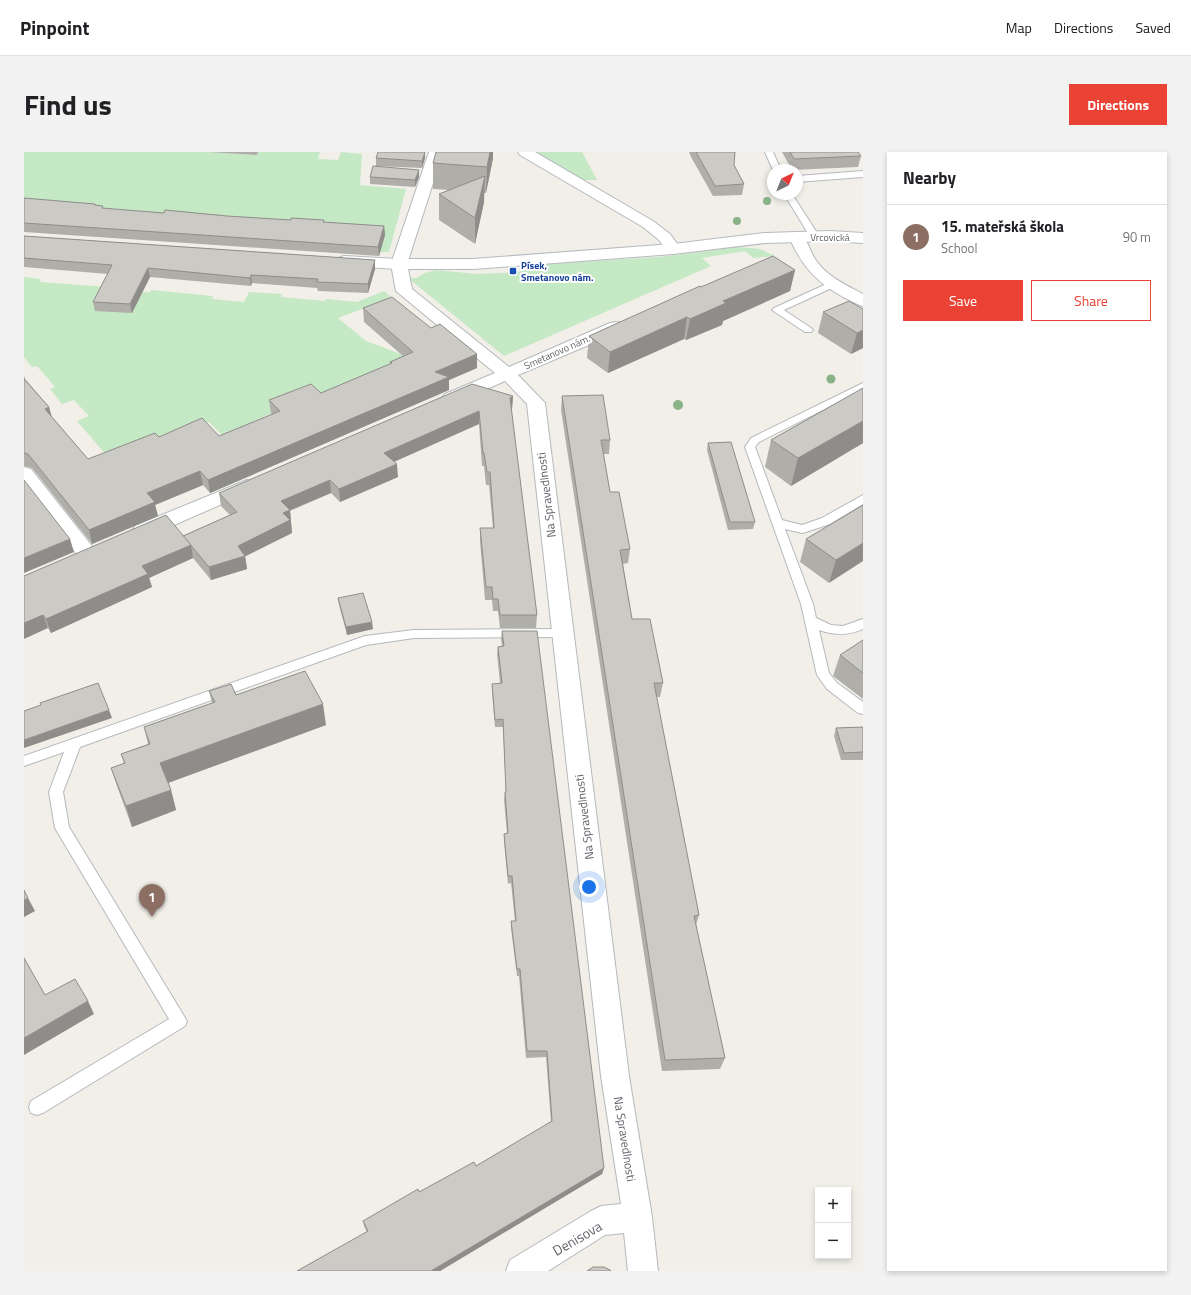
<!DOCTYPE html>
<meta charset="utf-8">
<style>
:root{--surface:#fff;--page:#f2f2f2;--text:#202124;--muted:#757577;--line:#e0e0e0;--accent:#ea4335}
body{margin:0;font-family:"Titillium Web",sans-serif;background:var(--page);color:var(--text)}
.controls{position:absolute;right:12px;bottom:12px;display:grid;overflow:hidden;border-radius:0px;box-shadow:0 2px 6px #0003}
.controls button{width:36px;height:36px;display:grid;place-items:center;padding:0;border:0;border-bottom:1px solid var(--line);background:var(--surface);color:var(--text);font:20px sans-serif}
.compass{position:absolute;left:743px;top:12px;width:36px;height:36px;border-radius:50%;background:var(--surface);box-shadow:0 2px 6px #0003;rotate:43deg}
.you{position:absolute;left:565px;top:735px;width:14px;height:14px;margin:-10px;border:3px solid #fff;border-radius:50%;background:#1a73e8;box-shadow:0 0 0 6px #1a73e833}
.badge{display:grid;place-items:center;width:26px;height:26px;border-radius:50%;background:var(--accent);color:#fff;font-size:13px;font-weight:700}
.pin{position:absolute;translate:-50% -33px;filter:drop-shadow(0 1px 2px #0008)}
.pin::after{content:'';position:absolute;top:21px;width:14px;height:12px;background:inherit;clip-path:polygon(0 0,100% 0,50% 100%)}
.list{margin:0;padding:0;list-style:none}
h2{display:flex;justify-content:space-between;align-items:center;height:52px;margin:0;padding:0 16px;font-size:17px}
h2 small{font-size:13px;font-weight:400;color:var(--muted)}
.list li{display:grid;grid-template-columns:26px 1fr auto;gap:12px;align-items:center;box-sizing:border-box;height:64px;padding:0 16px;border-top:1px solid var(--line)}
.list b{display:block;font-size:15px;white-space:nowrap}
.list p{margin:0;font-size:13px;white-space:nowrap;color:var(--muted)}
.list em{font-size:13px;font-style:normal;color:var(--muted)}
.actions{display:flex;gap:8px;padding:12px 16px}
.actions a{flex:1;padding:9px 0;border:1px solid var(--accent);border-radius:0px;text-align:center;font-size:14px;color:var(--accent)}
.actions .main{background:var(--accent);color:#fff}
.map{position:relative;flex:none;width:839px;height:1119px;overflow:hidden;border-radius:0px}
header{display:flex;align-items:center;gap:24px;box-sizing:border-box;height:56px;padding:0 20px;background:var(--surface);border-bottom:1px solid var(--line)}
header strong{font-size:19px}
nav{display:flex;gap:22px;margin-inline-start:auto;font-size:14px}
.intro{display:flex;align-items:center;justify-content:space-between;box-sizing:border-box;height:96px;padding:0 24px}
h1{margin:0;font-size:28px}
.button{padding:10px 18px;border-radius:0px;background:var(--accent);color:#fff;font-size:14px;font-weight:700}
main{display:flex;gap:24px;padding:0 24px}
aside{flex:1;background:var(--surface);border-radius:0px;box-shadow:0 2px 6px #0003}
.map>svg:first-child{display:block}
.green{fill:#c5e8c5}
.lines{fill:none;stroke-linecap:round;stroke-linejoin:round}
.lane-casing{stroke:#b5b8bc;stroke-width:2}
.street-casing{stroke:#b5b8bc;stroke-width:2}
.secondary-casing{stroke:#b6babf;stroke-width:2}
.lane{fill:#fff;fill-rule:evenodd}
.street{fill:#fff;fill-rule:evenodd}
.secondary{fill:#fff;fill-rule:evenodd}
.tree{fill:#89b387}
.wall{fill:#afaea9}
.shaded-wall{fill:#8f8d8a}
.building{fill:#cccac5;stroke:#8f8d8a}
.transit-dot{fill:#1a4fb4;stroke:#fff;stroke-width:1.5}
.labels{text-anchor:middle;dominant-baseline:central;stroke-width:4;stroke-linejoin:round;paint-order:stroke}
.far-street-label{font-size:10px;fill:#5f6368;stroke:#fff}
.far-transit-label{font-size:10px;font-weight:bold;fill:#164399;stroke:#fff;text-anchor:start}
.street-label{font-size:12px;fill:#5f6368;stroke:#fff}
.near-street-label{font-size:14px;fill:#5f6368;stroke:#fff}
</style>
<header>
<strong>Pinpoint</strong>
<nav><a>Map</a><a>Directions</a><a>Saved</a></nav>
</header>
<div class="intro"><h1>Find us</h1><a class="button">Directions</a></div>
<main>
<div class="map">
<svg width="839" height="1119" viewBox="0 0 839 1119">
<rect width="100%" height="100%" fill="#f1efe8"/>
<g class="green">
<polygon points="0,0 185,0 233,3 234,0 296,0 294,7 314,8 317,0 338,2 336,33 382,37 365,100 356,100 361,81 0,57"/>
<polygon points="510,0 558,0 573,28 558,28"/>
<polygon points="715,95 736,97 751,104 729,106 721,99 678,106 687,114 480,204 384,126 392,126 401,121 412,118 453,122 494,120 522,112 635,105"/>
<polygon points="0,125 17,127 16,130 84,135 116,146 119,140 126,140 127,138 189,144 188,147 220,150 225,140 258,142 257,145 301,149 302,147 333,150 360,139 368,146 314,166 342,189 377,202 389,214 349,231 340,223 314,234 316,236 253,259 198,283 185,270 90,312 53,269 65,264 50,248 38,252 26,237 31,235 13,214 8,215 0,205"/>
</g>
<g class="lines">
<defs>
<g id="lane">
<polygon points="741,0 749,0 757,18 749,18"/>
<polygon points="839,19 839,25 773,30 773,24"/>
<polygon points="760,42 768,42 795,84 793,86 787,86"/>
<polygon points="809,129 814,132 812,134 760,158 787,176 789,178 787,180 781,180 748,158 750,156"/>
<path d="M839,231V238L735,290L731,295L758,368L778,373L798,366L839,343V352L806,372L782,380L778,381L761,377L789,452L792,466L807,473L819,474L839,467V477C824,484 810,483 795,478L805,521L813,531L839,550V562L834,561L803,537L793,523L777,452L721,295L727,286Z"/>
<polygon points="538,477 542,478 544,481 542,484 538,485 390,486 342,493 56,595 39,640 45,675 163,869 161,874 19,961 13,963 7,961 5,955 7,949 145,867 31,676 25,640 40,600 0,614 0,604 341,484 390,478"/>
</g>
<g id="street">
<polygon points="405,0 419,0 383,112 388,137 485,215 586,171 592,170 598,171 600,175 598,179 494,223 521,251 605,924 628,1065 634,1119 604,1119 600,1081 581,1083 524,1119 482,1119 486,1108 567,1059 577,1054 597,1052 577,924 503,252 481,229 433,250 427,251 421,250 418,246 421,242 471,221 372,139 367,112"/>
<polygon points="494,0 511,0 629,69 646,82 657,97 654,100 649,102 644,100 635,88 619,75 496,3"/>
<path d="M773,80L778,82C784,90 786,99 791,107C802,124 822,133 839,142V154C832,152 826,148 819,145C791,129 778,114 765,85L768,82Z"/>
<polygon points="0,315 7,317 71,398 74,403 71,408 64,410 57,408 0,334"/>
<polygon points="223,328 230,330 232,334 230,338 125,384 118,386 111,384 108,379 111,374"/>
</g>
<polygon id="secondary" points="806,79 839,81 839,91 806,89 741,91 649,102 449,117 375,117 320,114 314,112 312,109 314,106 320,104 375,107 449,107 649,92 741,81"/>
</defs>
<use href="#lane" class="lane-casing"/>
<use href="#street" class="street-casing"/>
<use href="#secondary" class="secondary-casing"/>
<use href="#lane" class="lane"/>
<use href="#street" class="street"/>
<use href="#secondary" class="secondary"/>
</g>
<g class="tree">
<circle cx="743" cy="49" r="4"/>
<circle cx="713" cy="69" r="4"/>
<circle cx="807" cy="227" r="4.5"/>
<circle cx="654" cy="253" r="5"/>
</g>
<g class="wall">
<polygon points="184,0 234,0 233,3"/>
<polygon points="401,0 401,6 398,16 352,14 352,6"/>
<polygon points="665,0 711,0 710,13 720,32 718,43 689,44 667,5"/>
<polygon points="758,0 834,0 837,4 834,15 768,18"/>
<polygon points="469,6 462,41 460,41 460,50 451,92 415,68 415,42 425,38 409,37 409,11"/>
<polygon points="346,25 395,25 391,35 346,32"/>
<polygon points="0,46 71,52 72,53 80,57 140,61 267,68 300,68 300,70 360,74 361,83 355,104 0,80"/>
<polygon points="0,84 351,108 351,117 344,141 294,139 293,136 228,131 227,134 126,125 108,161 71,159 69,150 84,122 0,115"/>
<polygon points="771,118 766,139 699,169 698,173 662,188 660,187 584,221 563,206 565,184 677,135"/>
<polygon points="825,149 839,196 827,202 794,181 799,160"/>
<polygon points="339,156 407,176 453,202 453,216 425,228 425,238 186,341 179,333 131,353 134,364 68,392 8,316 0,314 0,224 2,228 25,255 27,264 64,307 135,285 195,284 248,262 247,261 245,248 297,241 366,212 366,210 379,204 340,170"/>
<polygon points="839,236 839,291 767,334 741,315 747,288"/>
<polygon points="489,244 488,257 487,257 513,463 512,476 476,476 474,459 469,459 468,448 461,448 456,389 456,376 469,376 465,333 462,333 460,314 458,314 455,272 370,309 374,325 316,350 307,341 266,359 268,381 221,404 223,417 187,428 169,406 125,426 128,435 27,481 24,476 0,424 159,384 206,363 197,354 195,341"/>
<polygon points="538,244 586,288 585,302 579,302 586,340 606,397 604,411 599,412 608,467 639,531 636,545 632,545 675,763 672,773 701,906 696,917 638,919 537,258"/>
<polygon points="684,291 731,370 729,377 704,378 683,298"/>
<polygon points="839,353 805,431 776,410 782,387"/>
<polygon points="314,446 349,477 323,483 315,453"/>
<polygon points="478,479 580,1016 578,1022 416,1119 273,1119 343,1080 340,1074 339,1069 395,1040 452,1014 527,970 522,905 502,906 495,824 493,824 487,776 487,769 491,769 487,731 484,732 480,689 480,682 483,681 480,648 481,640 482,640 479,575 471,575 468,539 468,532 476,531 473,502 474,495 478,494 477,487"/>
<polygon points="839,488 839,547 809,524 816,503"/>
<polygon points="185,539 212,543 302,573 144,631 147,638 152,658 108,675 94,637 87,616 100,612 97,602 124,592 120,575 188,551"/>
<polygon points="839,575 839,608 817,608 810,584 812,576"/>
</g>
<g class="shaded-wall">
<polygon points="401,0 401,6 398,16 398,9"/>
<polygon points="466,0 469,0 469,6 462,41 463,15"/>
<polygon points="395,18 395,25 391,35 391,28"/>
<polygon points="461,24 460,50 451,92 451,66"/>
<polygon points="360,74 361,83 355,104 354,95"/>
<polygon points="351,108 351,117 344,141 344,132"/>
<polygon points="124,116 126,125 108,161 106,152"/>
<polygon points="771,118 766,139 699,169 698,173 662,188 666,167 699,149"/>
<polygon points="227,123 228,131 227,134 226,126"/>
<polygon points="663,165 660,187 584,221 586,200"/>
<polygon points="839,178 839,196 827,202 833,181"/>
<polygon points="453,202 453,216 425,228 425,238 186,341 184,328 411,220"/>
<polygon points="489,244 488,257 485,258 486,246"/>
<polygon points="25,255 29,269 21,257"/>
<polygon points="455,259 455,272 361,314 360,301"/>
<polygon points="839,269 839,291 767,334 774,306"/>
<polygon points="373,312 374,325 316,350 315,337"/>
<polygon points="176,319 179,333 131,353 134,364 68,392 65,378 123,341"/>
<polygon points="306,328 307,341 266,358 268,381 220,405 221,404 223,417 187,428 185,415 257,349"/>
<polygon points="46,387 50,400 0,421 0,406"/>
<polygon points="839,391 839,409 805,431 812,408"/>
<polygon points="167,393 169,406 125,426 128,435 27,481 22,467 118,414"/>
<polygon points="19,463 24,476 0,487 0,471"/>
<polygon points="348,470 349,477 323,483 322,475"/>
<polygon points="299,552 302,573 141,632 136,611"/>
<polygon points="85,558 88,566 0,596 0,588"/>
<polygon points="147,638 152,658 108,675 102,654"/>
<polygon points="4,746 11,759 0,765 0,748"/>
<polygon points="64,849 70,862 0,903 0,886"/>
<polygon points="580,1016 578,1022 416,1119 407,1119"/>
</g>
<g class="building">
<polygon points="354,0 401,0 398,9 352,6"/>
<polygon points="412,0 466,0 463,15 409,11"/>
<polygon points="672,0 711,0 710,13 720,32 691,34"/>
<polygon points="766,0 834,0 837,4 770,7"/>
<polygon points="349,14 395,18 391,28 346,25"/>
<polygon points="461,24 451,66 415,42"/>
<polygon points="0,46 71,52 71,53 79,54 78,56 140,61 141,58 203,64 267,68 267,66 300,68 299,70 360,74 354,95 0,71"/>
<polygon points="0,84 351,108 344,132 293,130 294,127 227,123 226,126 124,116 106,152 69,150 88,113 0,106"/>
<polygon points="749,104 771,118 699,149 702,151 666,167 663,165 586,200 565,184 676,134 677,135"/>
<polygon points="368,145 407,176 416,172 453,202 411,220 425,225 184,328 176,319 123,341 131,350 65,378 4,302 0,301 0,227 25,255 21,257 64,307 131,281 135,285 178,266 195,284 256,259 245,248 287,232 297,241 368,211 366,210 389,200 339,156"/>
<polygon points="825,149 839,157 839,178 833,181 799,160"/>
<polygon points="448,232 489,244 486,246 513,463 476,463 474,447 469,447 468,435 462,435 456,376 470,376 466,320 463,320 460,301 459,301 455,259 360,301 373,312 315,337 306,328 257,349 266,358 259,361 266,368 214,394 221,404 185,415 159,384 213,360 195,341"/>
<polygon points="839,236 839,269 774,306 747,288"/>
<polygon points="579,243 586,288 577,288 586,340 595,340 606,397 596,398 608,467 626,467 639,531 630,531 675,763 670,764 701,906 641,908 538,244"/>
<polygon points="707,290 731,370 706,370 684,291"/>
<polygon points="0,328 46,387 0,406"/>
<polygon points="839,353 839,391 812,408 782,387"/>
<polygon points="142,363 167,393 118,414 124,422 22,467 19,463 0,471 0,424"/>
<polygon points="339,441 348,470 322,475 314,446"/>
<polygon points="478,479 513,479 580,1016 407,1119 273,1119 344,1079 339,1069 394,1037 395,1040 450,1010 452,1014 528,969 523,899 503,899 496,817 493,817 487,769 492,769 488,724 484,724 480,682 484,681 481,640 482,640 479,567 471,568 468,532 478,531 474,495 480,494"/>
<polygon points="839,488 839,521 816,503"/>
<polygon points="281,519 299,552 136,611 147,638 102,654 87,616 101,611 97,602 126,592 120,575 191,550 185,539 207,532 212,543"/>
<polygon points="74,531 85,558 0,588 0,559 17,553 16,551"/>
<polygon points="839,575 839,600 820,601 812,576"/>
<polygon points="0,738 4,746 0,748"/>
<polygon points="0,806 21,843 51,827 64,849 0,886"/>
<polygon points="569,1115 580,1115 586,1118 587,1119 563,1119"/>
</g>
<rect class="transit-dot" x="485" y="115" width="8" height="8" rx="2"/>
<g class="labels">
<g class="far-street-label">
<text x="806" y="85">Vrcovická</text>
<text transform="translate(533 200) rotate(-24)">Smetanovo nám.</text>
</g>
<g class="far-transit-label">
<text x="497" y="113">Písek,<tspan x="497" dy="12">Smetanovo nám.</tspan></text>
</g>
<g class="street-label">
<text transform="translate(522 343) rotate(-97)">Na Spravedlnosti</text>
<text transform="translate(560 665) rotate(-97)">Na Spravedlnosti</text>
<text transform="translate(601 987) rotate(81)">Na Spravedlnosti</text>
</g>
<g class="near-street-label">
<text transform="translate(553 1086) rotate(-30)">Denisova</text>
</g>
</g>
</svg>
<div class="controls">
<button>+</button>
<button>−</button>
</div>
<svg class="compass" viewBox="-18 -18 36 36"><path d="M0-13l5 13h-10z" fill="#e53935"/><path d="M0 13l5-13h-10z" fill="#757577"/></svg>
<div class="you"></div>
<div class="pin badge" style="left:128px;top:765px;background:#8d6e63">1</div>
</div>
<aside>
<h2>Nearby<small></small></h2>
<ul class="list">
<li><span class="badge" style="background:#8d6e63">1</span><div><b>15. mateřská škola</b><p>School</p></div><em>90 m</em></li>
</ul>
<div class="actions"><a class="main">Save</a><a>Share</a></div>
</aside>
</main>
